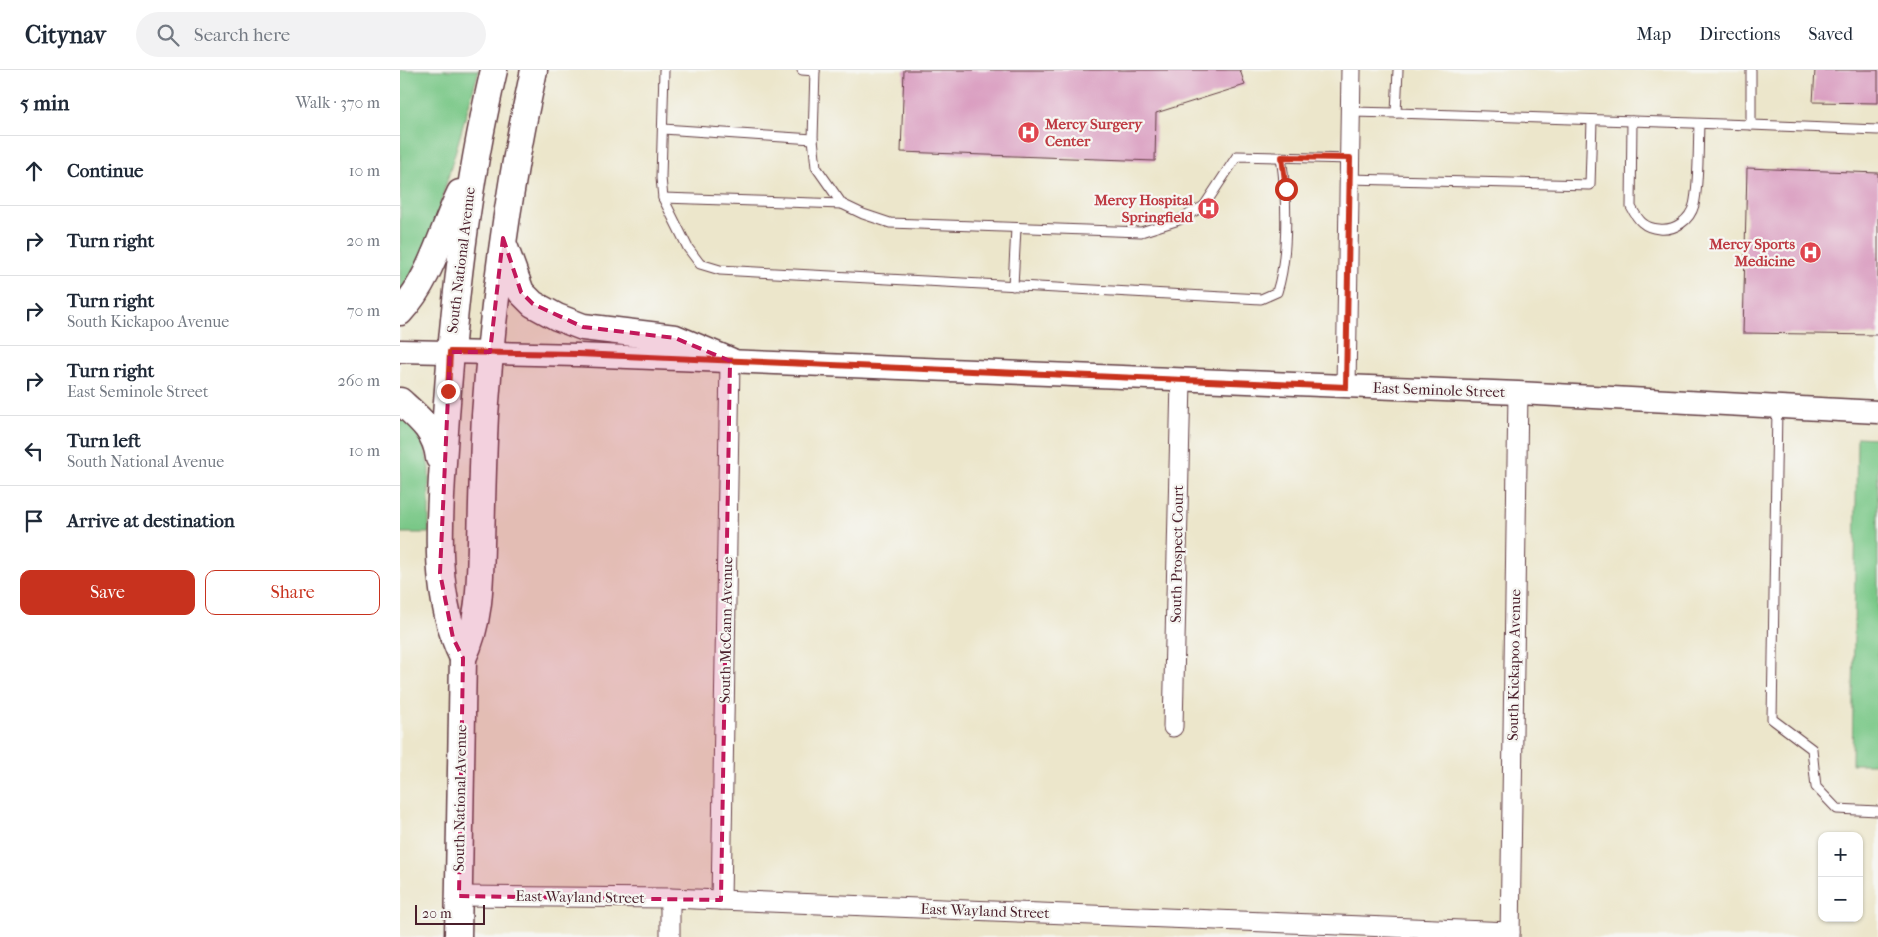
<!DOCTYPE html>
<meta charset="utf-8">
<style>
:root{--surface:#fff;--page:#f2f2f3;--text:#1f2937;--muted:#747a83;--line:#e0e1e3;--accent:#c8321e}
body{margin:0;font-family:"IM FELL French Canon",serif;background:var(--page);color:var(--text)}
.controls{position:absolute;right:15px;bottom:15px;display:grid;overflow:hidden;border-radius:10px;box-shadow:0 1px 4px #0004}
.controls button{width:45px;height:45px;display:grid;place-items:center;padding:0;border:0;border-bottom:1px solid var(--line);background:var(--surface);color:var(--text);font:25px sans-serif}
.scale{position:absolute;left:15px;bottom:12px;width:70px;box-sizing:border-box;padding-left:5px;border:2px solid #4a1f2b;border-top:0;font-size:14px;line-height:18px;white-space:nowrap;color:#4a1f2b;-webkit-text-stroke:4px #f6f6f2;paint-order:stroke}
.stop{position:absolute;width:15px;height:15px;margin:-11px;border:4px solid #c8321e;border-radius:50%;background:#fff}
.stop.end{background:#c8321e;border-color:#fff;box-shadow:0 1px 5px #0008}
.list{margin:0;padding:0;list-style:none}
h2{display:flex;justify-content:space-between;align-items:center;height:65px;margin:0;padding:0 20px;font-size:21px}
h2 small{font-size:16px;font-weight:400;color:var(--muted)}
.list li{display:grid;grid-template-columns:32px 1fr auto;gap:15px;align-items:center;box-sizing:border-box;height:70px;padding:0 20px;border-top:1px solid var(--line)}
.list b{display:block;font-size:19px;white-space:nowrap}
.list p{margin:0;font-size:16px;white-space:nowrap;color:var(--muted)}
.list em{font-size:16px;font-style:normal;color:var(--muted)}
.actions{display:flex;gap:10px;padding:15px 20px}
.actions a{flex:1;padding:11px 0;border:1px solid var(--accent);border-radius:10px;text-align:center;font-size:18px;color:var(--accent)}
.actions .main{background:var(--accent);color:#fff}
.icon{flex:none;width:28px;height:28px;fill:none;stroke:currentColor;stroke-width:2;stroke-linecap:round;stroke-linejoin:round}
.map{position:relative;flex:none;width:1478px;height:867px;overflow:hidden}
header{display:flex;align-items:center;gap:30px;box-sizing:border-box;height:70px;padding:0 25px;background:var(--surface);border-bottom:1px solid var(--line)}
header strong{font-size:24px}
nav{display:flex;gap:28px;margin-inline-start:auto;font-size:18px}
.search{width:350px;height:45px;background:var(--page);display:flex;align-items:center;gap:12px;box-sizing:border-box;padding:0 18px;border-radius:28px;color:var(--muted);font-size:19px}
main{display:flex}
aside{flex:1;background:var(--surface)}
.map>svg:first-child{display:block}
.green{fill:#7ac888;stroke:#62745a}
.building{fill:#da9fc1}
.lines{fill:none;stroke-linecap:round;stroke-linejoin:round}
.service-casing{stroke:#623d43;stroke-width:11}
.minor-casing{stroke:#623d43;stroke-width:21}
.tertiary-casing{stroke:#623d43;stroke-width:25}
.secondary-casing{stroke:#623d43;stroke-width:29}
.service{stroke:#fff;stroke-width:9}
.minor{stroke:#fff;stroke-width:19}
.tertiary{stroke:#fff;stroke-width:22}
.secondary{stroke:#fff;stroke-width:26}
.route{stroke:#c8321e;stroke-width:6}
.marked{fill:#c2185b;fill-opacity:0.2;stroke:#c2185b;stroke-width:4;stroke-dasharray:10 6;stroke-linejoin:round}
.labels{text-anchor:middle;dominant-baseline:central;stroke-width:4.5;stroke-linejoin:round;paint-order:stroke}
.health-label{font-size:15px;font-weight:bold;fill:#be3a42;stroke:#f6f6f2;text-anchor:end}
.street-label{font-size:15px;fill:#4a1f2b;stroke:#f6f6f2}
</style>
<header>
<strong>Citynav</strong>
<div class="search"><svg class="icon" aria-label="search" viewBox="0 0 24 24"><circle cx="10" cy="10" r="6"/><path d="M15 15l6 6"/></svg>Search here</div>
<nav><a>Map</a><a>Directions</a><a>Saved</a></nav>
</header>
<main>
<aside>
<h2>5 min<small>Walk · 370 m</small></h2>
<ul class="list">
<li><svg class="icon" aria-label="ahead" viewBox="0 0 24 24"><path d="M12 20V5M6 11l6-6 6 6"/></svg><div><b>Continue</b></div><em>10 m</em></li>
<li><svg class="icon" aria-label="right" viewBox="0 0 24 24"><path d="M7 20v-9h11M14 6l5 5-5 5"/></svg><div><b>Turn right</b></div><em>20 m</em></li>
<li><svg class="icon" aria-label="right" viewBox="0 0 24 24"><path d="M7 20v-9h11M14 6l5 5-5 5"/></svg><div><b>Turn right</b><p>South Kickapoo Avenue</p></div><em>70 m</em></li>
<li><svg class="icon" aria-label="right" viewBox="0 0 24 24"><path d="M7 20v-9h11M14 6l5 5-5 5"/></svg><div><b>Turn right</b><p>East Seminole Street</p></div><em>260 m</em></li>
<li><svg class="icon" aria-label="left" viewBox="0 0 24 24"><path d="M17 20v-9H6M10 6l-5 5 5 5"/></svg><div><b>Turn left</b><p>South National Avenue</p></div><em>10 m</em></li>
<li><svg class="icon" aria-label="arrive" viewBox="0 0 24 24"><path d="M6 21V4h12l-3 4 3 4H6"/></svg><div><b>Arrive at destination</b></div></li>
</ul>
<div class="actions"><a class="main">Save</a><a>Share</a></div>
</aside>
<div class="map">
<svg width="1478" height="867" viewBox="0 0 1478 867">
<rect width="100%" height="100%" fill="#f6f6f2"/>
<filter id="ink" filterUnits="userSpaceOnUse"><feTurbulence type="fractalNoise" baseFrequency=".02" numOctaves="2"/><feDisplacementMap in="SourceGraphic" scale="10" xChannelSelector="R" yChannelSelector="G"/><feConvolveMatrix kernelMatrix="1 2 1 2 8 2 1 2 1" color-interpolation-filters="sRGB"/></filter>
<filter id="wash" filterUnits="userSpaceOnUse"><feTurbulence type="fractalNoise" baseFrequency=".0096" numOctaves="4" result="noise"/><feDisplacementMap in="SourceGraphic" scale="20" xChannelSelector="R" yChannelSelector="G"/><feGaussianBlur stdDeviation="1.12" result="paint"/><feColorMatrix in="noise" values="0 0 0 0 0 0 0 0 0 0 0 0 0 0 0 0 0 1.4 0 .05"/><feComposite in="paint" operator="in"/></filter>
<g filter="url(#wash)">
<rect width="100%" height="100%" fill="#ece6cb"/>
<g class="green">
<polygon points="0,0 79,0 34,156 20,189 0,223"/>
<polygon points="0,344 23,371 29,398 29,463 0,463"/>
<polygon points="1457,367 1478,368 1478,694 1452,694"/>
</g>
<g id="blocks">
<g class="building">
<polygon points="504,0 840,0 845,15 756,43 755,91 501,82"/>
<polygon points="1415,0 1478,0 1478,33 1413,32"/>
<polygon points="1347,98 1478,103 1478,265 1343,263"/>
</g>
</g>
</g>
<g filter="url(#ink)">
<use href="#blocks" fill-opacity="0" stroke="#623d43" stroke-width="1"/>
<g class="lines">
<defs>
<g id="service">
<path d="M264,0L261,108L263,128L288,178L300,194L320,200L861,229L877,222C889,185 887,126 881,87"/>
<polyline points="402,0 415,1"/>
<polyline points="415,0 413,69 416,97 442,134 463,144 490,153 741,162 779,150 804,136 837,86 950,89"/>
<polyline points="998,0 996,43 1351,55 1351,0"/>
<polyline points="951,42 996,43"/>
<path d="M1232,51L1231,137C1238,150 1244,158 1259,159C1275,161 1290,150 1294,135C1299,114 1298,76 1299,54"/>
<polyline points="1351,55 1478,60"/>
<polyline points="263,59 413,69"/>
<polyline points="949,109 1190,115 1192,50"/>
<polyline points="263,128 442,134"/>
<polyline points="613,216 616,158"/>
<polyline points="1377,338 1372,649 1412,679 1416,717 1437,739 1478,741"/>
</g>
<g id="minor">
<polyline points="946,317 951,0"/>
<polyline points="773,657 781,311"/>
<polyline points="59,826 270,828 1110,862"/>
<polyline points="321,830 330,291"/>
<polyline points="270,867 270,828"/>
<polyline points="1110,867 1118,323"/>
</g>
<polyline id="tertiary" points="0,281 178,285 1118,323 1478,342"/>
<g id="secondary">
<polyline points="105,178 121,222 133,234 157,247 183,257 275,268 330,291"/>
<path d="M0,242C31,209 41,163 60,123"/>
<path d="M0,331C19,348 36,361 39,388"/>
<path d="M63,588C29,519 41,435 45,361C53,239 66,119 94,0"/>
<path d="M58,867L63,588C80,553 80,513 81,474C82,431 83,388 85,345C93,229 109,114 134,0"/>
</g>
</defs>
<use href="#service" class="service-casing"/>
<use href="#minor" class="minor-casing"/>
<use href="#tertiary" class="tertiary-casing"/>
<use href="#secondary" class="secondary-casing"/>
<use href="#service" class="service"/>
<use href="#minor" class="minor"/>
<use href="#tertiary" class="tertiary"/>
<use href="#secondary" class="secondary"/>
</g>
</g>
<g class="lines" filter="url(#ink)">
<polyline class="route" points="48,321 50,282 178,284 946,317 950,88 882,87 886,119"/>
</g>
<path class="marked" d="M103,168L121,222L133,234L183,257L275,268L330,291L321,830L59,826L63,588L53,568L40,503L50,282H90Z"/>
<defs>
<symbol id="hospital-disc" viewBox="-11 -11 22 22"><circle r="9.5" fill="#e0444e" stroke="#f6f6f2"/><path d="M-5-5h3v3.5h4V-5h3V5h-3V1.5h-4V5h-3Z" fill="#fff"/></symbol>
</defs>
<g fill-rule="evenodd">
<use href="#hospital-disc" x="616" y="50" width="25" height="25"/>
<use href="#hospital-disc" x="796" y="126" width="25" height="25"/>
<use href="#hospital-disc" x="1398" y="170" width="25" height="25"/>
</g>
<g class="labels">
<g class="health-label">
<text x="645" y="54" text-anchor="start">Mercy Surgery<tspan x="645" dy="17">Center</tspan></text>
<text x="793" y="130">Mercy Hospital<tspan x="793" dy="17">Springfield</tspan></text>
<text x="1395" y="174">Mercy Sports<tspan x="1395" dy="17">Medicine</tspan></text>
</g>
<g class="street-label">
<text transform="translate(61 190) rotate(-83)">South National Avenue</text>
<text transform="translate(1039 320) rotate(2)">East Seminole Street</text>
<text transform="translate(777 484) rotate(-89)">South Prospect Court</text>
<text transform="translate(326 560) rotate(-89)">South McCann Avenue</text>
<text transform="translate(1114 595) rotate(-89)">South Kickapoo Avenue</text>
<text transform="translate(60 728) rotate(-89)">South National Avenue</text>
<text transform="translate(180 827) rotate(1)">East Wayland Street</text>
<text transform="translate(585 841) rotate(2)">East Wayland Street</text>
</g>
</g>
</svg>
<div class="controls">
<button>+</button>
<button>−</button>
</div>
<div class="scale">20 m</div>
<div class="stop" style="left:886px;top:119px"></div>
<div class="stop end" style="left:48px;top:321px"></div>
</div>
</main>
